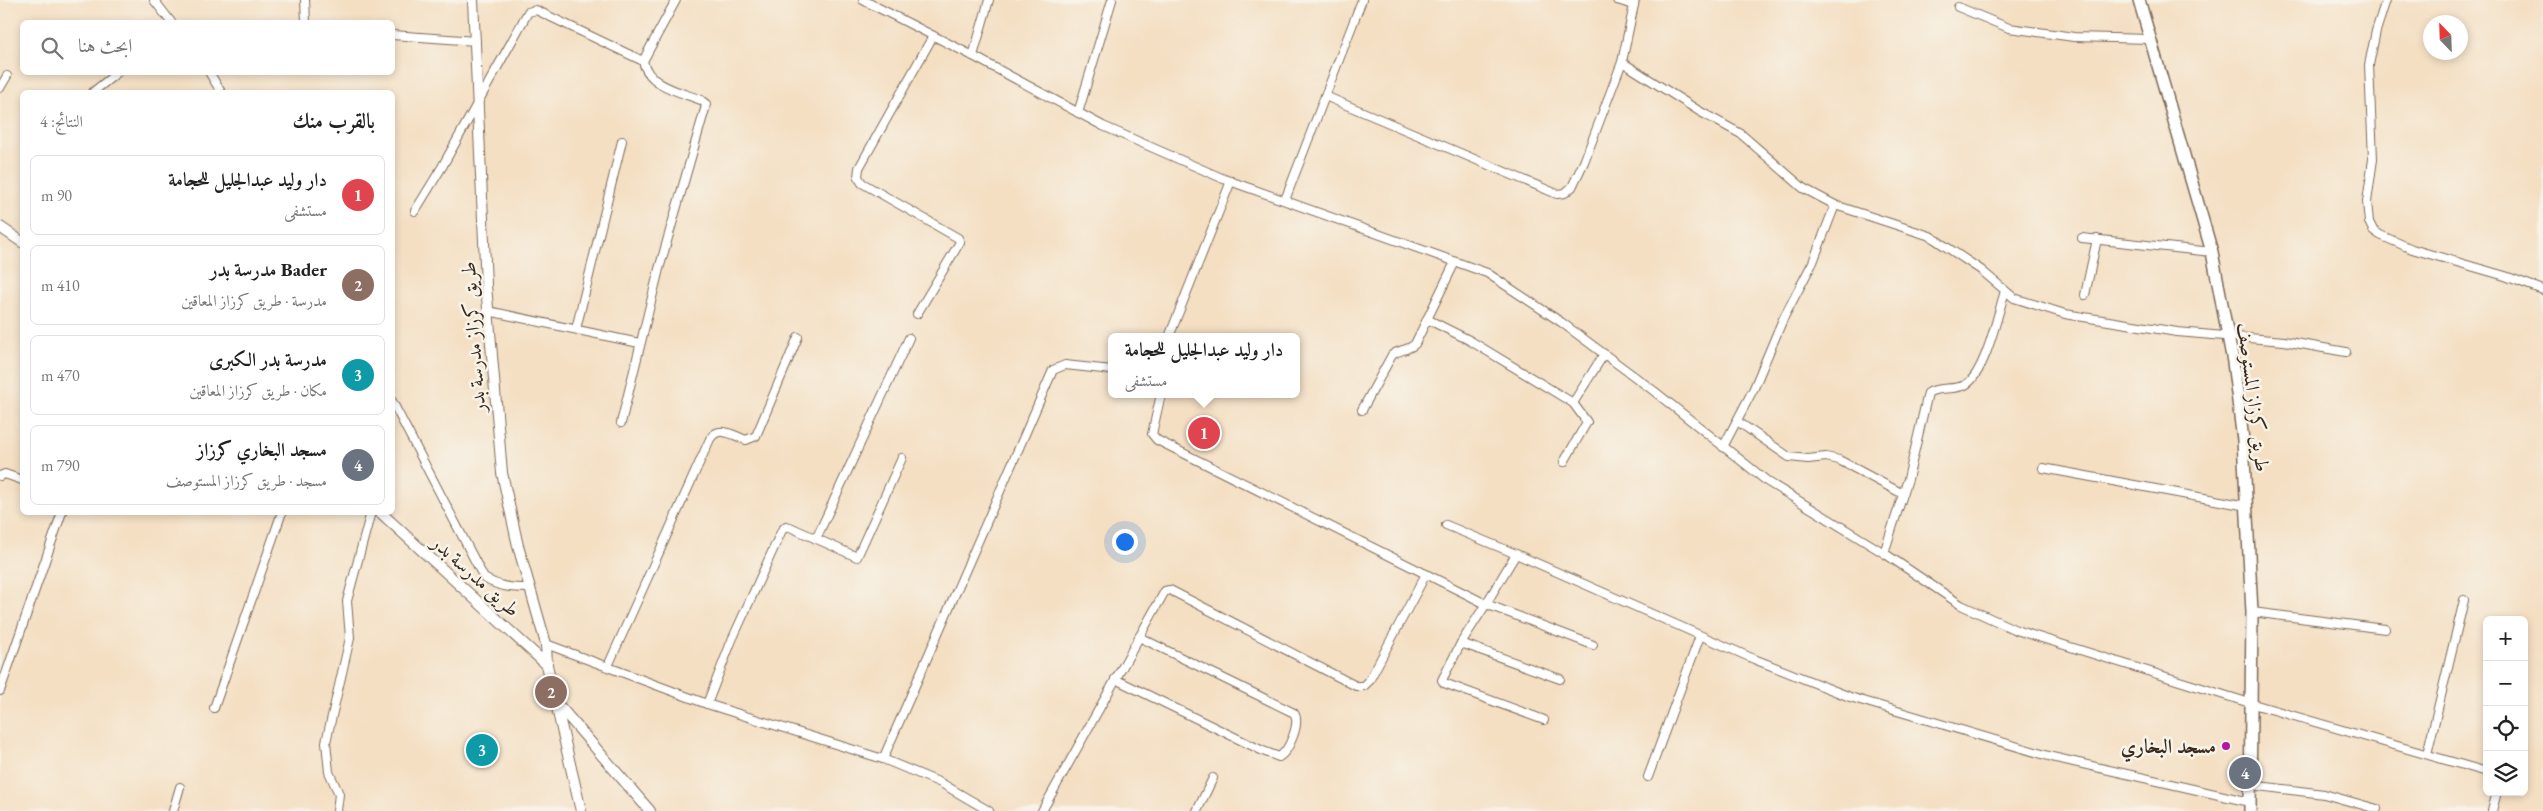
<!DOCTYPE html>
<html lang="ar">
<meta charset="utf-8">
<style>
:root{--surface:#fff;--page:#f2f2f2;--text:#222;--muted:#767676;--line:#e0e0e0;--accent:#db2777}
body{margin:0;font-family:"EB Garamond",Amiri,serif;background:var(--page);color:var(--text);direction:rtl}
.controls{position:absolute;right:15px;bottom:15px;display:grid;overflow:hidden;border-radius:8px;box-shadow:0 2px 8px #0003}
.controls button{width:45px;height:45px;display:grid;place-items:center;padding:0;border:0;border-bottom:1px solid var(--line);background:var(--surface);color:var(--text);font:25px sans-serif}
.compass{position:absolute;left:2423px;top:15px;width:45px;height:45px;border-radius:50%;background:var(--surface);box-shadow:0 2px 8px #0003;rotate:337deg}
.you{position:absolute;left:1124px;top:541px;width:18px;height:18px;margin:-12px;border:4px solid #fff;border-radius:50%;background:#1a73e8;box-shadow:0 0 0 8px #1a73e833}
.badge{display:grid;place-items:center;width:32px;height:32px;border-radius:50%;background:var(--accent);color:#fff;font-size:16px;font-weight:700}
.pin{position:absolute;translate:-50% -50%;border:2px solid #fff;box-shadow:0 1px 5px #0006}
.popup{position:absolute;left:1108px;top:333px;width:192px;height:65px;box-sizing:border-box;display:grid;place-content:center;border-radius:8px;background:var(--surface);filter:drop-shadow(0 1px 4px #0005);font-size:16px;white-space:nowrap;color:var(--muted)}
.popup b{font-size:19px;color:var(--text)}
.popup::after{content:'';position:absolute;left:50%;top:100%;margin-left:-10px;border:10px solid transparent;border-top-color:var(--surface)}
.list{margin:0;padding:0;list-style:none}
h2{display:flex;justify-content:space-between;align-items:center;height:65px;margin:0;padding:0 20px;font-size:21px}
h2 small{font-size:16px;font-weight:400;color:var(--muted)}
.list li{display:grid;grid-template-columns:32px 1fr auto;gap:15px;align-items:center;box-sizing:border-box;height:80px;margin:0 10px 10px;padding:0 10px;border:1px solid var(--line);border-radius:8px}
.list b{display:block;font-size:19px;white-space:nowrap}
.list p{margin:0;font-size:16px;white-space:nowrap;color:var(--muted)}
.list em{font-size:16px;font-style:normal;color:var(--muted)}
.icon{flex:none;width:28px;height:28px;fill:none;stroke:currentColor;stroke-width:2;stroke-linecap:round;stroke-linejoin:round}
.map{position:relative;flex:none;width:2543px;height:811px;overflow:hidden;direction:ltr}
.search{position:absolute;background:var(--surface);box-shadow:0 2px 8px #0003;left:20px;top:20px;width:375px;height:55px;display:flex;align-items:center;gap:12px;box-sizing:border-box;padding:0 18px;border-radius:8px;color:var(--muted);font-size:19px}
.panel{position:absolute;background:var(--surface);box-shadow:0 2px 8px #0003;left:20px;top:90px;width:375px;height:425px;border-radius:8px;direction:rtl}
.map>svg:first-child{display:block}
.lines{fill:none;stroke-linecap:round;stroke-linejoin:round}
.minor-casing{stroke:#7c6958;stroke-width:10}
.tertiary-casing{stroke:#7c6958;stroke-width:12}
.secondary-casing{stroke:#7c6958;stroke-width:14}
.minor{stroke:#fff;stroke-width:8}
.tertiary{stroke:#fff;stroke-width:10}
.secondary{stroke:#fff;stroke-width:11}
.poi-dot{fill:#b5179e;stroke:#f7f3e8;stroke-width:2}
.labels{text-anchor:middle;dominant-baseline:central;stroke-width:5;stroke-linejoin:round;paint-order:stroke}
.street-label{font-size:20px;fill:#3b2a1e;stroke:#f7f3e8}
.poi-label{font-size:20px;font-weight:bold;fill:#3b2a1e;stroke:#f7f3e8;text-anchor:end}
</style>
<div class="map">
<svg width="2543" height="811" viewBox="0 0 2543 811">
<rect width="100%" height="100%" fill="#f7f3e8"/>
<filter id="ink" filterUnits="userSpaceOnUse"><feTurbulence type="fractalNoise" baseFrequency=".02" numOctaves="2"/><feDisplacementMap in="SourceGraphic" scale="10" xChannelSelector="R" yChannelSelector="G"/><feConvolveMatrix kernelMatrix="1 2 1 2 8 2 1 2 1" color-interpolation-filters="sRGB"/></filter>
<filter id="wash" filterUnits="userSpaceOnUse"><feTurbulence type="fractalNoise" baseFrequency=".0096" numOctaves="4" result="noise"/><feDisplacementMap in="SourceGraphic" scale="20" xChannelSelector="R" yChannelSelector="G"/><feGaussianBlur stdDeviation="1.12" result="paint"/><feColorMatrix in="noise" values="0 0 0 0 0 0 0 0 0 0 0 0 0 0 0 0 0 1.4 0 .05"/><feComposite in="paint" operator="in"/></filter>
<g filter="url(#wash)">
<rect width="100%" height="100%" fill="#f4dfc3"/>
</g>
<g filter="url(#ink)">
<g class="lines">
<defs>
<g id="minor">
<polyline points="154,0 171,22"/>
<polyline points="305,0 306,22"/>
<polyline points="863,0 973,56 1103,126 1224,179 1487,273 1561,322 1654,391 1768,482 1884,553 1961,605 2016,630 2253,704 2487,772"/>
<polyline points="1617,0 1634,5"/>
<polyline points="1635,0 1622,62 1699,111 1741,134 1803,188 1835,205 1930,236 1981,270 2014,298 2065,314 2177,332 2284,341 2346,352"/>
<polyline points="2386,0 2376,31 2369,65 2373,159 2367,202 2369,222 2373,230 2380,235 2412,249 2505,276 2543,290"/>
<polyline points="1958,7 2009,28 2074,37 2150,39"/>
<polyline points="392,35 476,41"/>
<polyline points="973,56 989,0"/>
<polyline points="209,72 221,92"/>
<polyline points="0,88 7,76"/>
<polyline points="93,92 118,72"/>
<polyline points="1325,96 1557,194 1565,193 1572,187 1584,162 1622,62"/>
<polyline points="1078,113 1112,0"/>
<polyline points="1285,200 1362,0"/>
<polyline points="415,211 442,167 528,12 536,10 643,61"/>
<polyline points="2082,238 2212,252"/>
<polyline points="2085,295 2097,239"/>
<polyline points="488,311 639,343"/>
<polyline points="917,314 960,242 958,238 862,183 858,177 859,168 933,36"/>
<polyline points="1427,319 1469,340 1573,403"/>
<polyline points="576,329 622,141"/>
<polyline points="1169,337 1231,181"/>
<polyline points="1161,394 1152,434 1157,440 1486,604 1516,554"/>
<path d="M392,401L484,578C499,587 512,588 528,588"/>
<path d="M1362,410L1392,355C1400,349 1407,351 1415,344L1455,262"/>
<polyline points="1737,421 1789,457 1808,459 1826,457 1839,460 1903,494"/>
<path d="M621,423L659,269L705,109L706,104L701,100C681,92 648,86 643,61L676,0"/>
<polyline points="1723,447 1754,388 1783,319 1813,262 1835,205"/>
<polyline points="1564,462 1587,422 1573,403 1604,354"/>
<polyline points="2043,468 2247,506"/>
<polyline points="0,476 5,474 22,480"/>
<polyline points="1446,525 1516,554 1754,659 1850,697 2052,757 2250,802"/>
<polyline points="816,539 909,338"/>
<path d="M1884,553L1908,479L1928,393C1938,386 1953,391 1965,385C1985,375 1998,313 2005,291"/>
<polyline points="2252,612 2385,629"/>
<polyline points="1461,643 1560,679"/>
<polyline points="546,644 707,704 883,759 941,783 989,811"/>
<path d="M608,666L710,439C719,425 733,435 746,440L756,436L798,337"/>
<path d="M1115,679L1263,751L1279,757C1289,751 1301,723 1294,713L1139,637"/>
<polyline points="0,691 62,512"/>
<polyline points="707,704 732,640 782,530 786,526 790,527 857,557 902,458"/>
<polyline points="214,708 282,512"/>
<polyline points="1544,720 1444,683 1442,680 1461,643 1486,604 1593,645"/>
<polyline points="2427,754 2464,600"/>
<polyline points="883,759 1053,370 1065,365 1112,370"/>
<polyline points="1648,777 1700,636"/>
<polyline points="2250,785 2324,794 2377,809"/>
<polyline points="173,811 180,787"/>
<polyline points="337,811 339,794 329,772 326,742 350,638 347,601 371,512"/>
<polyline points="1042,811 1165,591 1170,590 1356,686 1364,686 1369,681 1426,574"/>
<polyline points="1197,811 1213,778"/>
<polyline points="2492,811 2497,792"/>
</g>
<g id="tertiary">
<polyline points="473,0 486,285 502,473 518,546 546,644 547,665 581,811"/>
<polyline points="0,227 22,242"/>
<polyline points="380,512 547,665"/>
<polyline points="561,708 650,811"/>
</g>
<polyline id="secondary" points="2139,0 2212,252 2233,362 2243,440 2252,612 2250,811"/>
</defs>
<use href="#minor" class="minor-casing"/>
<use href="#tertiary" class="tertiary-casing"/>
<use href="#secondary" class="secondary-casing"/>
<use href="#minor" class="minor"/>
<use href="#tertiary" class="tertiary"/>
<use href="#secondary" class="secondary"/>
</g>
</g>
<circle class="poi-dot" cx="2226" cy="746" r="5"/>
<g class="labels">
<g class="street-label">
<text transform="translate(473 337) rotate(-94)">طريق كرزاز مدرسة بدر</text>
<text transform="translate(2254 397) rotate(83)">طريق كرزاز المستوصف</text>
<text transform="translate(476 576) rotate(42)">طريق مدرسة بدر</text>
</g>
<g class="poi-label">
<text x="2216" y="746">مسجد البخاري</text>
</g>
</g>
</svg>
<div class="controls">
<button>+</button>
<button>−</button>
<button><svg class="icon" aria-label="locate" viewBox="0 0 24 24"><circle cx="12" cy="12" r="6"/><path d="M12 2v4M12 18v4M2 12h4M18 12h4"/></svg></button>
<button><svg class="icon" aria-label="layers" viewBox="0 0 24 24"><path d="M12 4l9 5-9 5-9-5zM3 14l9 5 9-5"/></svg></button>
</div>
<svg class="compass" viewBox="-18 -18 36 36"><path d="M0-13l5 13h-10z" fill="#e53935"/><path d="M0 13l5-13h-10z" fill="#767676"/></svg>
<div class="you"></div>
<div class="pin badge" style="left:1204px;top:433px;background:#e0444e">1</div>
<div class="popup"><b>دار وليد عبدالجليل للحجامة</b>مستشفى</div>
<div class="pin badge" style="left:551px;top:692px;background:#8d6e63">2</div>
<div class="pin badge" style="left:482px;top:750px;background:#0f9aa8">3</div>
<div class="pin badge" style="left:2245px;top:773px;background:#6b7280">4</div>
<div class="search"><svg class="icon" aria-label="search" viewBox="0 0 24 24"><circle cx="10" cy="10" r="6"/><path d="M15 15l6 6"/></svg>ابحث هنا</div>
<section class="panel">
<h2>بالقرب منك<small>النتائج: 4</small></h2>
<ul class="list">
<li><span class="badge" style="background:#e0444e">1</span><div><b>دار وليد عبدالجليل للحجامة</b><p>مستشفى</p></div><em>90 m</em></li>
<li><span class="badge" style="background:#8d6e63">2</span><div><b>Bader مدرسة بدر</b><p>مدرسة · طريق كرزاز المعاقين</p></div><em>410 m</em></li>
<li><span class="badge" style="background:#0f9aa8">3</span><div><b>مدرسة بدر الكبرى</b><p>مكان · طريق كرزاز المعاقين</p></div><em>470 m</em></li>
<li><span class="badge" style="background:#6b7280">4</span><div><b>مسجد البخاري كرزاز</b><p>مسجد · طريق كرزاز المستوصف</p></div><em>790 m</em></li>
</ul>
</section>
</div>
